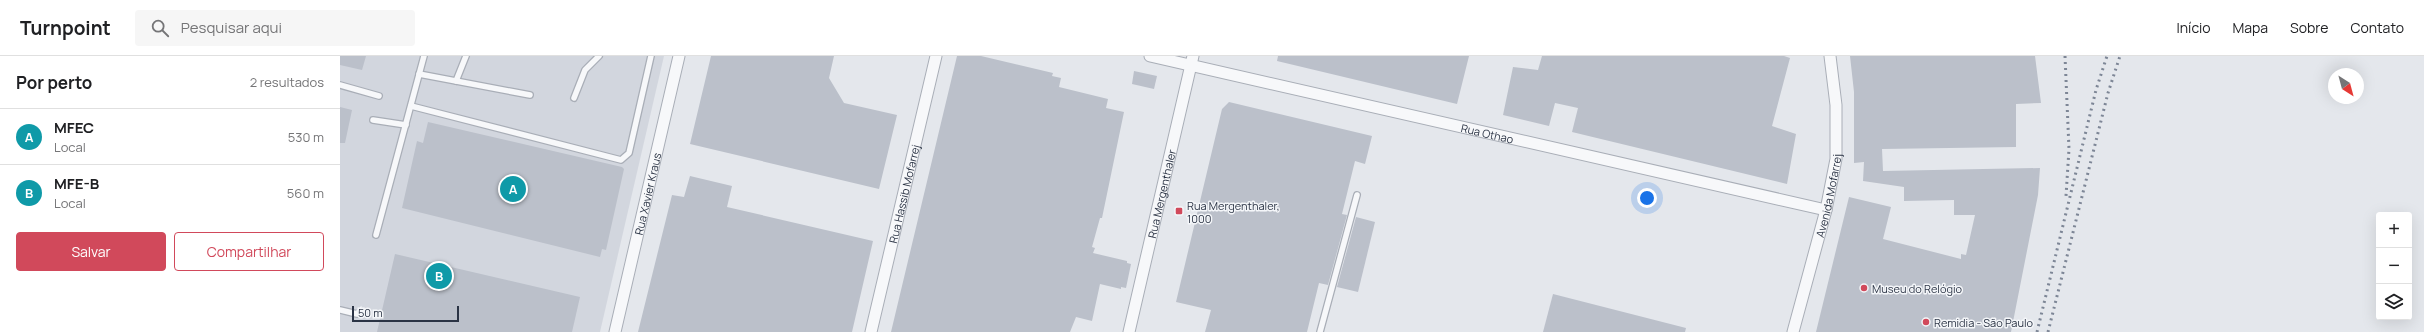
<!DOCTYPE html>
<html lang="pt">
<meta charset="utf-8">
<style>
:root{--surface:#fff;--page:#f6f6f6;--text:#202124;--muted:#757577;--line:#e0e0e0;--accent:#d1495b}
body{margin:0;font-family:Manrope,sans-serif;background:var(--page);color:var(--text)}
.controls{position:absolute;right:12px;bottom:12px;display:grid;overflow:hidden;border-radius:4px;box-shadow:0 4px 16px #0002}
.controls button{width:36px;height:36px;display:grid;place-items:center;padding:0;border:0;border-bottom:1px solid var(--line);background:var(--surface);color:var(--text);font:20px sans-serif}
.compass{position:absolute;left:1988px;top:12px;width:36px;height:36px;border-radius:50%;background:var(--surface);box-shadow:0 4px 16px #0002;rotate:144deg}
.scale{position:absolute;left:12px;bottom:10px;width:107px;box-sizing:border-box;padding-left:4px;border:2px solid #2b3445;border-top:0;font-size:11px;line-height:14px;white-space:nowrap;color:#2b3445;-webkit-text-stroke:3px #f4f6f9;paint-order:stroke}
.you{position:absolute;left:1307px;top:142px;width:14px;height:14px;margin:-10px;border:3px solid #fff;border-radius:50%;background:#1a73e8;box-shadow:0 0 0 6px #1a73e833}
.badge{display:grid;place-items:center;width:26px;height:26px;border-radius:50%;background:var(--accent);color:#fff;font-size:13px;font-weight:700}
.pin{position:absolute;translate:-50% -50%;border:2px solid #fff;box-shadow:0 1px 4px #0006}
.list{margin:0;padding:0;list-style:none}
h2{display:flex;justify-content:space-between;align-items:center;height:52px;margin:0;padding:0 16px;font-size:17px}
h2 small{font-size:13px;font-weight:400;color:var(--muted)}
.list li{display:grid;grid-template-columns:26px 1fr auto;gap:12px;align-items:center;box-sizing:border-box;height:56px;padding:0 16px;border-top:1px solid var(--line)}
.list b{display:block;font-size:15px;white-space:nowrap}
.list p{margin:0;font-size:13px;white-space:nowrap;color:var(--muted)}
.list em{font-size:13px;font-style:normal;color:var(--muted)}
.actions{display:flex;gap:8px;padding:12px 16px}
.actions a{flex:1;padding:9px 0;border:1px solid var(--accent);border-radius:4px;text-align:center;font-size:14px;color:var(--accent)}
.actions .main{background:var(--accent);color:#fff}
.icon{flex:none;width:22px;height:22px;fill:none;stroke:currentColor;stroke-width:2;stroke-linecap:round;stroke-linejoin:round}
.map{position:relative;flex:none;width:2084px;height:276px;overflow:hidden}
header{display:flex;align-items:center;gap:24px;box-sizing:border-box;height:56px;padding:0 20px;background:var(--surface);border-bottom:1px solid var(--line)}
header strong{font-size:19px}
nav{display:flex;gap:22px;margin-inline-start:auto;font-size:14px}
.search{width:280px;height:36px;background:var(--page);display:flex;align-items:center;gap:10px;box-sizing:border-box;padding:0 14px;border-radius:4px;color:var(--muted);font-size:15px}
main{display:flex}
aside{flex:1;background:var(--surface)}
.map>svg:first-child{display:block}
.built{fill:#d2d6de}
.building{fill:#bbc0ca}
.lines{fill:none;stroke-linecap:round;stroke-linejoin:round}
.lane-casing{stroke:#a9aeb7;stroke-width:8}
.street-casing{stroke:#a9aeb7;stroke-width:13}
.lane{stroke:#f7f8fa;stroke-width:5.5}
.street{stroke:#f7f8fa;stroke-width:11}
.rail{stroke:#7d8696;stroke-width:3;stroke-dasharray:2 4;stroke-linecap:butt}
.poi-dot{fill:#d1495b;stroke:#f4f6f9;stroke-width:1.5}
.labels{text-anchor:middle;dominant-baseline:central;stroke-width:3;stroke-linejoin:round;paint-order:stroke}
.street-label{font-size:11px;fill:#2b3445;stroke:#f4f6f9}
.poi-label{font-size:11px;fill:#2b3445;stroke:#f4f6f9;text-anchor:start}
</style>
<header>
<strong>Turnpoint</strong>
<div class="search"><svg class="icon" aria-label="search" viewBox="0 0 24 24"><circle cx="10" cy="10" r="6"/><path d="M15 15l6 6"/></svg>Pesquisar aqui</div>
<nav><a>Início</a><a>Mapa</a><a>Sobre</a><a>Contato</a></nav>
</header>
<main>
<aside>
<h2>Por perto<small>2 resultados</small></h2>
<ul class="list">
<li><span class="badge" style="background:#0f9aa8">A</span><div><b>MFEC</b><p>Local</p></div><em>530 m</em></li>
<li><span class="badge" style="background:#0f9aa8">B</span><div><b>MFE-B</b><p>Local</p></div><em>560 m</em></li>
</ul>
<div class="actions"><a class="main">Salvar</a><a>Compartilhar</a></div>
</aside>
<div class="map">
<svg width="2084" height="276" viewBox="0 0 2084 276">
<rect width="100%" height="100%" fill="#e4e7ec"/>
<polygon class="built" points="0,0 324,0 260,276 0,276"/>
<g class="building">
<polygon points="0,0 26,0 22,14 0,9"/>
<polygon points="371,0 494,0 489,22 504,47 557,59 539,133 350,88"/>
<polygon points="617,0 641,0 713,17 712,20 721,22 719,31 768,43 766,52 784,56 762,162 760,162 752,191 755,192 753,197 787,205 787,207 791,208 786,232 781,231 781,233 760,228 752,265 736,261 730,276 551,276"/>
<polygon points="938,0 1129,0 1117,48 937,5"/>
<polygon points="1202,0 1444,0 1450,2 1432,70 1456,78 1447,128 1232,76 1238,52 1215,47 1209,70 1163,59 1173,11 1198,14"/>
<polygon points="1510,0 1695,0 1701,47 1676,48 1676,91 1542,93 1543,115 1700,112 1698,139 1671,276 1476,276 1509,141 1551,151 1543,183 1621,203 1621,198 1626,199 1635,159 1614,159 1614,144 1564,145 1564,131 1523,125 1524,106 1514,107 1514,36"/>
<polygon points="794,15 817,20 814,33 792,28"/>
<polygon points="889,46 1032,80 1025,108 1015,105 1002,158 1007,159 988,229 979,227 967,276 865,276 871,254 836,246 882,53"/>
<polygon points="0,51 12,54 5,87 0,87"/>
<polygon points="88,66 282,111 284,113 266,194 262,193 260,201 62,152 77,85 83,87"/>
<polygon points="350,120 392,130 387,151 533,185 512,276 298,276 332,139 344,141"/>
<polygon points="1016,161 1035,166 1018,236 997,231"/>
<polygon points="55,198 240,241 232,276 37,276"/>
<polygon points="1213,238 1346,272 1345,276 1203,276"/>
</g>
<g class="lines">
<defs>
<g id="lane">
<polyline points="79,18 190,39"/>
<polyline points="116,25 126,0"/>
<polyline points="0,29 39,40"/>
<polyline points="234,42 245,14 259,0"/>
<polyline points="71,50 281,104 289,97 311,0"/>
<polyline points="33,64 66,69"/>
<polyline points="36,179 84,0"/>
<polyline points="0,254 17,258"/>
<polyline points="980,276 1017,139"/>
</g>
<g id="street">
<path id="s1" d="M810,0L1486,154"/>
<path id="s2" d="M275,276L339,0"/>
<path id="s3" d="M531,276L596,0"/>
<path id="s4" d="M789,276L853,0"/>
<path id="s5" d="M1453,276L1486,154L1496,103V49L1490,0"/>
</g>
</defs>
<use href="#lane" class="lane-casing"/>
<use href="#street" class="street-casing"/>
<use href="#lane" class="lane"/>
<use href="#street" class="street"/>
<g class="rail">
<polyline points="1725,0 1729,93 1726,140"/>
<polyline points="1697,276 1756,34 1767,0"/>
<polyline points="1708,276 1768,37 1780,0"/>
</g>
</g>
<g class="poi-dot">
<rect x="835" y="151" width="8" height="8" rx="2"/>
<circle cx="1524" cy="232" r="4"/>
<circle cx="1586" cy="266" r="4"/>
</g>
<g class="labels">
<g class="street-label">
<text stroke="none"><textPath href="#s1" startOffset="346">Rua Othao</textPath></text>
<text stroke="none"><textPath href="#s2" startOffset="142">Rua Xavier Kraus</textPath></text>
<text stroke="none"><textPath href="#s3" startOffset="142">Rua Hassib Mofarrej</textPath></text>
<text stroke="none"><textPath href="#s4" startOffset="142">Rua Mergenthaler</textPath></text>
<text stroke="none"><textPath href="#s5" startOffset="141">Avenida Mofarrej</textPath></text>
</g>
<g class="poi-label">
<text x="847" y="149">Rua Mergenthaler,<tspan x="847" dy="13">1000</tspan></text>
<text x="1532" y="232">Museu do Relógio</text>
<text x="1594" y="266">Remidia - São Paulo</text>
</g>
</g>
</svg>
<div class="controls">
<button>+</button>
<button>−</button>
<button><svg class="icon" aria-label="layers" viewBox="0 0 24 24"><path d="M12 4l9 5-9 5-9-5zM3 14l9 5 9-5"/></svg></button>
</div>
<svg class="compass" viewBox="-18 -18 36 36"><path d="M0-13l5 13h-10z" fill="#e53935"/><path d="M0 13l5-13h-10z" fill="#757577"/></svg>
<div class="scale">50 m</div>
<div class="you"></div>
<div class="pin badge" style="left:173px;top:133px;background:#0f9aa8">A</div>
<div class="pin badge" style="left:99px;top:220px;background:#0f9aa8">B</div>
</div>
</main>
